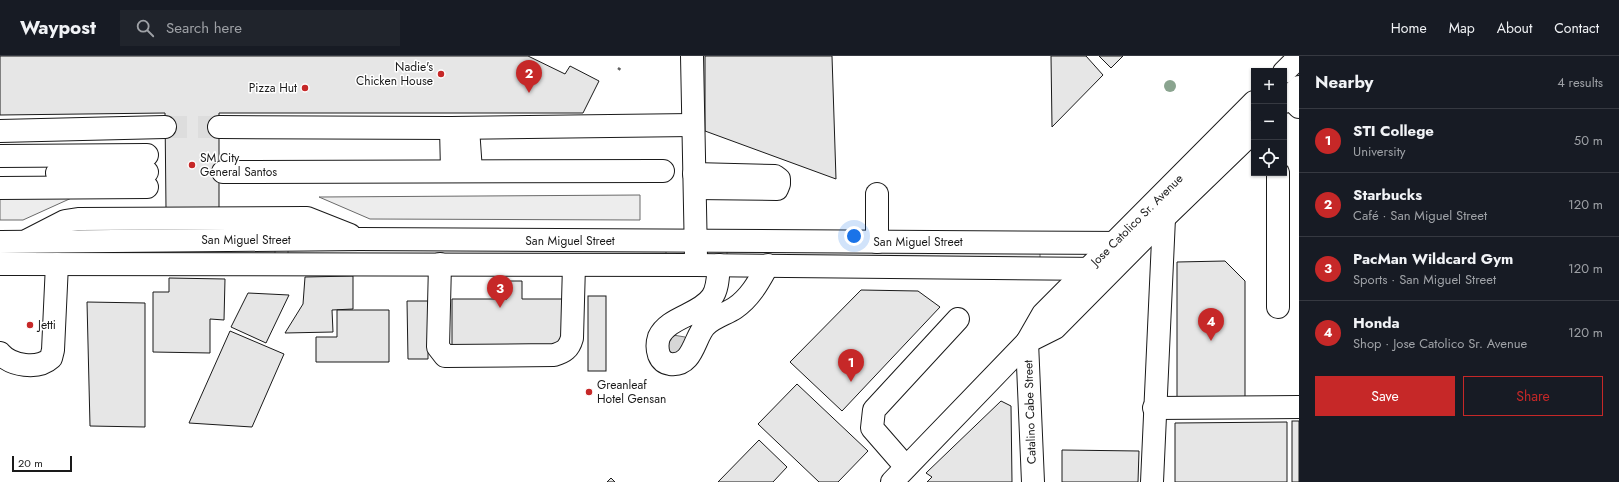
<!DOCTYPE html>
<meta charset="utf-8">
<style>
:root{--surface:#171b24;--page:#20242c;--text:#f1f3f6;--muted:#9ea1a6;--line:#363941;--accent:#c62828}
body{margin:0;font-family:Jost,sans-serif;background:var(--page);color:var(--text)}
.controls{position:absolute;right:12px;top:12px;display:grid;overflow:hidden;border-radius:0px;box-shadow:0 1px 3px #0004}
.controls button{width:36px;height:36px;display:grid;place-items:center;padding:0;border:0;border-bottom:1px solid var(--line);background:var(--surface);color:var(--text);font:20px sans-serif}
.scale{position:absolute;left:12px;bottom:10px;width:60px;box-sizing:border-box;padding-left:4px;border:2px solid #1a1a1a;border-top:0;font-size:11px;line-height:14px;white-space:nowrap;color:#1a1a1a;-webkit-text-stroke:3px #fff;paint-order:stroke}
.you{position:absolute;left:854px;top:180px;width:14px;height:14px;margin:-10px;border:3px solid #fff;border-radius:50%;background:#1a73e8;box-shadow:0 0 0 6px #1a73e833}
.badge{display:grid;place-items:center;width:26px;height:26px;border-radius:50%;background:var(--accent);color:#fff;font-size:13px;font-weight:700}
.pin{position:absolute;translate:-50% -33px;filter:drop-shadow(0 1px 2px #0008)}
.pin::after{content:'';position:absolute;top:21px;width:14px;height:12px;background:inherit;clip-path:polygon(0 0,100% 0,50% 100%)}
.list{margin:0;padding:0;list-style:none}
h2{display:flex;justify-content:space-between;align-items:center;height:52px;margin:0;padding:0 16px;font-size:17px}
h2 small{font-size:13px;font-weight:400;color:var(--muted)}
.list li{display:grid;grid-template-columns:26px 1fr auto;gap:12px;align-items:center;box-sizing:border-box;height:64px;padding:0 16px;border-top:1px solid var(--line)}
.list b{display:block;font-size:15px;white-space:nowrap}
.list p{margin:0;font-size:13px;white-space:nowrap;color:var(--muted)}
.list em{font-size:13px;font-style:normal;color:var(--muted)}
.actions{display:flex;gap:8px;padding:12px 16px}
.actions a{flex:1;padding:9px 0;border:1px solid var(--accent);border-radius:0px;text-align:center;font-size:14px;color:var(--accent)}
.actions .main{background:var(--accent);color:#fff}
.icon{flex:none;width:22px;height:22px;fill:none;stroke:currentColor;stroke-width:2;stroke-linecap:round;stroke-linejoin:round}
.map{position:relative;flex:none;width:1299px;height:426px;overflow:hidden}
header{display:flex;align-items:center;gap:24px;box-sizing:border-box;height:56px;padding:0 20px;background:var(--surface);border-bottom:1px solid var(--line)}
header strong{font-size:19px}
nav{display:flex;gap:22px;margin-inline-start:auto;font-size:14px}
.search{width:280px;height:36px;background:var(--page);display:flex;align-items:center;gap:10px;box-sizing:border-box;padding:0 14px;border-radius:0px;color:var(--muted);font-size:15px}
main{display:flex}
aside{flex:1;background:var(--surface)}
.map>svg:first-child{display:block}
.green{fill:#ededed;stroke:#6a6a6a}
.water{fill:#d7d7d7;stroke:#6a6a6a}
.building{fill:#e6e6e6;stroke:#1a1a1a}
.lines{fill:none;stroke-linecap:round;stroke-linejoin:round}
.minor-tunnel{stroke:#ddd;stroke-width:22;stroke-dasharray:22 11;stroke-linecap:butt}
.minor-casing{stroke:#1a1a1a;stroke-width:24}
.major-casing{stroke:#1a1a1a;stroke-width:24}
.path{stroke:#5f5f5f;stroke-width:2.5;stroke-dasharray:3 2;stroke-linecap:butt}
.minor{stroke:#fff;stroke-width:22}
.major{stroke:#fff;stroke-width:22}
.tree{fill:#8aa48f}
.poi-dot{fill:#c62828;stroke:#fff;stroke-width:1.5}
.labels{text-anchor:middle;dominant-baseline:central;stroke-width:3;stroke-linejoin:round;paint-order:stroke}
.poi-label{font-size:12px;fill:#1a1a1a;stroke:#fff;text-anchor:start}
.street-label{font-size:12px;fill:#1a1a1a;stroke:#fff}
</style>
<header>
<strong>Waypost</strong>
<div class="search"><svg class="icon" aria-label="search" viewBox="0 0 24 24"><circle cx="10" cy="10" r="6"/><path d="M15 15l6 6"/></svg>Search here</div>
<nav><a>Home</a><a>Map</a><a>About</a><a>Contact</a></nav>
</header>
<main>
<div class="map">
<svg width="1299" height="426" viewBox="0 0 1299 426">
<rect width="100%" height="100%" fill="#fff"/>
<g class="green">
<polygon points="640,139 640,164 370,163 319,141"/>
<polygon points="0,140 76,140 23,164 0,164"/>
<polygon points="666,192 666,199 288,199 288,193"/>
<rect x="118" y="193" width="157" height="6"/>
<polygon points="727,194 1040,196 1040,203 727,201"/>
</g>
<polygon class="water" points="673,279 685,281 689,285 676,306 665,288"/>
<g class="building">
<polygon points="0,0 528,0 565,18 570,10 599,25 583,57 219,57 219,152 166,153 165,57 0,59"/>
<polygon points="705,0 832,0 836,123 705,75"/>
<polygon points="1051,0 1086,0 1103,19 1052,71"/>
<polygon points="1099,0 1123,0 1111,12"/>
<polygon points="1225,205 1245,225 1245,346 1177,346 1177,206"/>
<polygon points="353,220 353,253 332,254 333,276 285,277 303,248 305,221"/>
<polygon points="169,222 225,223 224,264 210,263 210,297 153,296 153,236 169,236"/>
<polygon points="507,225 522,225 522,243 565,243 565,289 452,289 452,243 507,243"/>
<polygon points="861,234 918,235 940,251 842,355 790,306"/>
<polygon points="248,237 289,239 266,287 231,271"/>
<rect x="588" y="240" width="18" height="75"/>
<polygon points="407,245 428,245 428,303 408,303"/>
<polygon points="87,246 145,247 145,371 90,370"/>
<polygon points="337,254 389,254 389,306 316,306 316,281 337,281"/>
<polygon points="230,275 284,298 252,371 189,367"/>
<polygon points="797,328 868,395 838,426 819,426 758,368"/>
<polygon points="1001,345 1011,350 1012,426 927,426 932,421 926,417"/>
<rect x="1292" y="365" width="7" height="61"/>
<polygon points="1287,366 1287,426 1175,426 1175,367"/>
<polygon points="759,384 787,411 773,426 718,426"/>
<polygon points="1062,394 1139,395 1138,426 1062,426"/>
<polygon points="611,422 615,426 607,426"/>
</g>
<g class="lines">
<polyline class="minor-tunnel" points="165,71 219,71"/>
<defs>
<g id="minor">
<polyline points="692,0 696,201"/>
<polyline points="1289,41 1299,51"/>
<polyline points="219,71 451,72 692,69"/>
<polyline points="451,72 452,115"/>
<polyline points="468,72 471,115"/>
<polyline points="0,75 165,71"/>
<polyline points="0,100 147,99"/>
<polyline points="223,116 663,115"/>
<polyline points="57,117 147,116"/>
<polyline points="694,118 775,120 779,123 779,128 777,133 695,132"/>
<polyline points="0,132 147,131"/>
<polyline points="28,184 65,165 78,163 307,162 350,179"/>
<polyline points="0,186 360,183 1128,187"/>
<polyline points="877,186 877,138"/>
<polyline points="0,208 696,209 1103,213"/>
<path d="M440,208L438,291L445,300L554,299C564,296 569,293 572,282L574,209"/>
<path d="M719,209C718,219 718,233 712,241C700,259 668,261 659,281C657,287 657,293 659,299C661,304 664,307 670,308C694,311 694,280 706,269C714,261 726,258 735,252C751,241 759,225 768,209"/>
<polyline points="1278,251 1278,117"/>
<polyline points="1027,286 1033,426"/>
<path d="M0,297C11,310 38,314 51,302L53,294L57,208"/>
<polyline points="1154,352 1299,351"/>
<polyline points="906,411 872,372 874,354 958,263"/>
<polyline points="1152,426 1164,162"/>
</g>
<g id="major">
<polyline points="1284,16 1299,1"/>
<polyline points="1284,46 1299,31"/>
<polyline points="1027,286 1055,272 1164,162 1254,75"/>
<polyline points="892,426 1027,286 1043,258 1254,46"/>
</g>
</defs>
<use href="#minor" class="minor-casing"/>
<use href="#major" class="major-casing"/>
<polyline class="path" points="618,12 622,15"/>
<use href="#minor" class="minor"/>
<use href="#major" class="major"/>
</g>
<circle class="tree" cx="1170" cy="30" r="6"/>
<g class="poi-dot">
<circle cx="441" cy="18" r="4"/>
<circle cx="305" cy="32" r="4"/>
<circle cx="192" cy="109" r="4"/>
<circle cx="30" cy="269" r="4"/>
<circle cx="589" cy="336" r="4"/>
</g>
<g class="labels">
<g class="poi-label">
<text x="433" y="11" text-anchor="end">Nadie's<tspan x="433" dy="14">Chicken House</tspan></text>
<text x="297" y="32" text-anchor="end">Pizza Hut</text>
<text x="200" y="102">SM City<tspan x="200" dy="14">General Santos</tspan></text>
<text x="38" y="269">Jetti</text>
<text x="597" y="329">Greanleaf<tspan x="597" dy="14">Hotel Gensan</tspan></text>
</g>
<g class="street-label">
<text transform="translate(1137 164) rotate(-45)">Jose Catolico Sr. Avenue</text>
<text x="246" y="184">San Miguel Street</text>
<text x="570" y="185">San Miguel Street</text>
<text x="918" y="186">San Miguel Street</text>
<text transform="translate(1030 356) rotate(-92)">Catalino Cabe Street</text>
</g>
</g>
</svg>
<div class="controls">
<button>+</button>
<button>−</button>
<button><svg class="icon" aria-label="locate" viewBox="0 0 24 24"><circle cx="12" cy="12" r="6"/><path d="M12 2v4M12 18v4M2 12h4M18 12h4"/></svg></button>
</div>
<div class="scale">20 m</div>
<div class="you"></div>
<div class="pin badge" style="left:851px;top:326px">1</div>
<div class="pin badge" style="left:529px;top:37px">2</div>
<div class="pin badge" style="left:500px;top:252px">3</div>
<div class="pin badge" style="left:1211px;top:285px">4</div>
</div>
<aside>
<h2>Nearby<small>4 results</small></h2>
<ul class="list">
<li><span class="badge">1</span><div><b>STI College</b><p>University</p></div><em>50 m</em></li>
<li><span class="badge">2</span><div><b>Starbucks</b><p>Café · San Miguel Street</p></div><em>120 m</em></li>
<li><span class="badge">3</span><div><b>PacMan Wildcard Gym</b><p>Sports · San Miguel Street</p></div><em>120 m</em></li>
<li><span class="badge">4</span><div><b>Honda</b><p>Shop · Jose Catolico Sr. Avenue</p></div><em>120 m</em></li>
</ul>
<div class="actions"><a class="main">Save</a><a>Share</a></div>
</aside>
</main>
